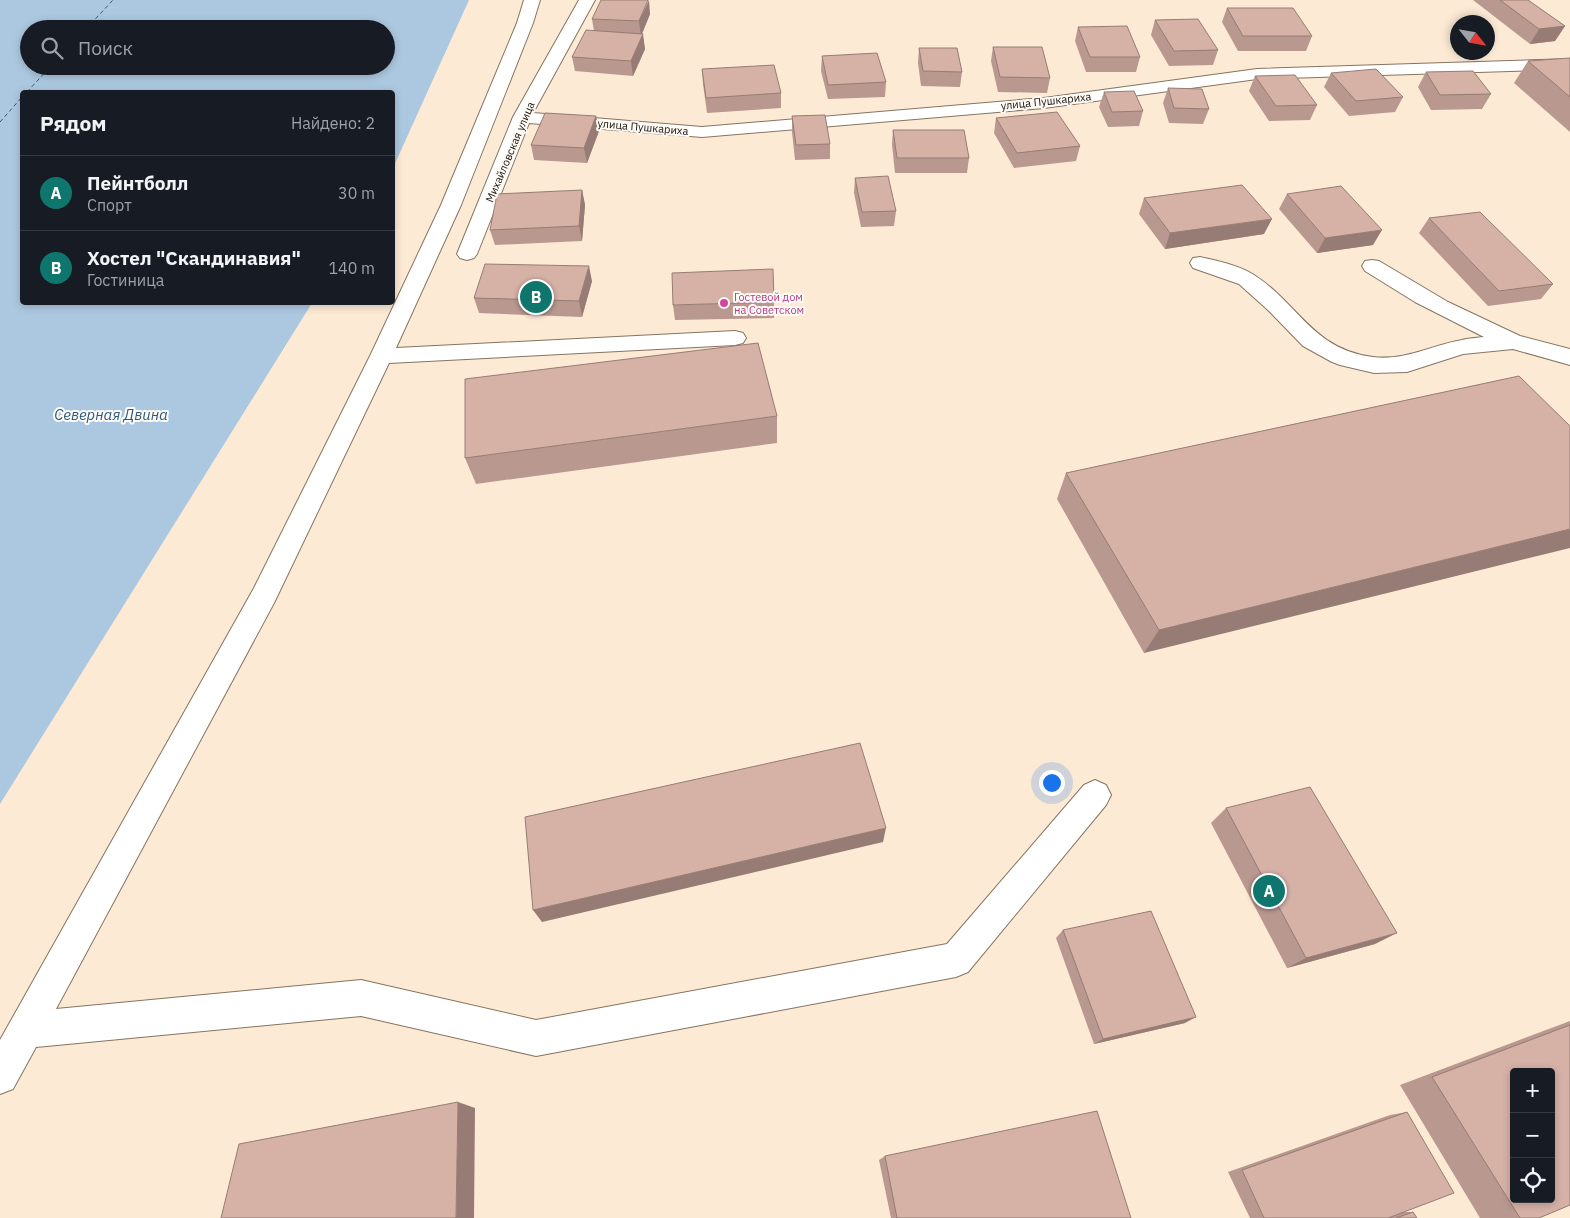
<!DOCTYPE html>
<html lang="ru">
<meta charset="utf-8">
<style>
:root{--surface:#171b24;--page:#242831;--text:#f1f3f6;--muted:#9ea1a6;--line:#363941;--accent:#0f766e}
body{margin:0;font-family:"IBM Plex Sans",sans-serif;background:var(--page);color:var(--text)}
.controls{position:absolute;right:15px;bottom:15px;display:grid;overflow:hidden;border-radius:5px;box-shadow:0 2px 8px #0003}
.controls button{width:45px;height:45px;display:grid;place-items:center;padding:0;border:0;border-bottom:1px solid var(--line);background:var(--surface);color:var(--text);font:25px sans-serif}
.compass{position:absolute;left:1450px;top:15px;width:45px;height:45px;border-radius:50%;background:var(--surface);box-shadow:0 2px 8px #0003;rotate:121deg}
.you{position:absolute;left:1051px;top:782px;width:18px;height:18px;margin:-12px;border:4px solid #fff;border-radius:50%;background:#1a73e8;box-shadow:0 0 0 8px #1a73e833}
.badge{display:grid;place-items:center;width:32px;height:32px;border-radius:50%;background:var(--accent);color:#fff;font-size:16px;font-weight:700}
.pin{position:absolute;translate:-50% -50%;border:2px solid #fff;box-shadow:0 1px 5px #0006}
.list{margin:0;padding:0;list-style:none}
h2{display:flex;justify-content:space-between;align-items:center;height:65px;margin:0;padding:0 20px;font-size:21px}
h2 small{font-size:16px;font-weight:400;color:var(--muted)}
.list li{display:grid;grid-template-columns:32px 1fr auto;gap:15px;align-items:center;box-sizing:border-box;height:75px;padding:0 20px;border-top:1px solid var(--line)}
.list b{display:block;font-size:19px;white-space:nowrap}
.list p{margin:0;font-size:16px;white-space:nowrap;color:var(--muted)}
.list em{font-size:16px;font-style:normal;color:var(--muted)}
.icon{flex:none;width:28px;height:28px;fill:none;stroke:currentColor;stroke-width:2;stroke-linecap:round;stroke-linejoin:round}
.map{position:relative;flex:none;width:1570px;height:1218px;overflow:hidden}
.search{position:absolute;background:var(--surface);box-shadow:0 2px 8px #0003;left:20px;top:20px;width:375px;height:55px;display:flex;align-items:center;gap:12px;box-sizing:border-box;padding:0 18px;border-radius:28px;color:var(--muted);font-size:19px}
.panel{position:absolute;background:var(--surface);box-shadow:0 2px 8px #0003;left:20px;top:90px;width:375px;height:215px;border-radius:5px}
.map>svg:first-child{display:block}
.water{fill:#acc8e0;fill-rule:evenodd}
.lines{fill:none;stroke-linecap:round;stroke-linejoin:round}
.ferry{stroke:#2e5a7d;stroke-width:1;stroke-dasharray:4 3;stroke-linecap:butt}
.minor-casing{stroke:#857461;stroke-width:2}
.minor{fill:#fff;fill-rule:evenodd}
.wall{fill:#b8988f}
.shaded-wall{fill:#967c74}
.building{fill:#d6b1a6;stroke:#967c74;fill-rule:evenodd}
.hotel-dot{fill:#d1479c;stroke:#fefaf6;stroke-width:2}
.labels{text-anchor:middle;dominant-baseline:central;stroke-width:4;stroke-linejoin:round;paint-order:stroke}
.far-street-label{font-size:11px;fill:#18110a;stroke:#fefaf6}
.far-hotel-label{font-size:11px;fill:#b23c85;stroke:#fefaf6;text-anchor:start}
.water-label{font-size:15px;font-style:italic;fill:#2e5a7d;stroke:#fefaf6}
</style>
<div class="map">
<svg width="1570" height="1218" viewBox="0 0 1570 1218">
<rect width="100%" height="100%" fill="#fdead5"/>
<path class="water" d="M0,0H469L393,168L392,92H22V302L312,303L0,804ZM29,29H386V66H29Z"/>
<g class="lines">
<g class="ferry">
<polyline points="86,29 113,0"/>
<polyline points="27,92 51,66"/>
<polyline points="0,122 22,97"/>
</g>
<defs>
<g id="minor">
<polygon points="524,0 540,0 533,23 461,205 396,348 735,331 743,333 746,338 743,343 735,345 389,363 274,603 56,1009 361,980 536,1020 947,944 1084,785 1095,780 1106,785 1111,795 1106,805 968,972 956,977 536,1056 361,1016 36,1047 13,1089 0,1094 0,1040 254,588 370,356 441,205 517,23"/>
<polygon points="579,0 595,0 533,113 702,127 1044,98 1257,69 1570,59 1570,69 1257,79 1044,108 702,137 529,123 477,254 474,258 467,260 460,258 457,254 513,117"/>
<path d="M1200,257C1217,261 1239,265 1254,275C1299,304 1312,349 1373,357C1405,361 1432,345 1462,340C1469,338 1477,338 1484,337L1415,302L1365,271L1362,266L1365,261L1372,260L1379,261L1448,302L1520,336L1570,349V365L1513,349L1463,354L1407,372L1374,373L1340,365L1332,362L1303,346L1268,310L1239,284L1193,268L1190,263L1193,258Z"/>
</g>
</defs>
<use href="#minor" class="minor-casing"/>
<use href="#minor" class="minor"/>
</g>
<g class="wall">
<polygon points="1473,0 1528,0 1565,26 1555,41 1530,44"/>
<polygon points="1227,8 1312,36 1306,51 1238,51 1222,22"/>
<polygon points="650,14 642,34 645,49 633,76 575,71 572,57 594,31 592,19"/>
<polygon points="1155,20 1218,50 1213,65 1169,66 1151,35"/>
<polygon points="1078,27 1140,57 1136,72 1086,72 1075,41"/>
<polygon points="993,47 1050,78 1047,93 998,92 991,61"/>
<polygon points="919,48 962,72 960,87 921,86 918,63"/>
<polygon points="822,56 886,82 885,97 828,99 821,71"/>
<polygon points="1570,58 1570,132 1514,83 1528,61"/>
<polygon points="702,69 781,93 781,108 707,113 703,84"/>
<polygon points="1426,72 1491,94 1482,109 1431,110 1418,87"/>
<polygon points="1331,73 1403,97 1395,112 1349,116 1324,87"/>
<polygon points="1255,76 1317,105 1310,120 1269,121 1249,91"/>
<polygon points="1168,88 1209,109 1203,124 1169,123 1163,103"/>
<polygon points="1104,92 1143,111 1139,126 1108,127 1099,107"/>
<polygon points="596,116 599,131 587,163 534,160 531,145"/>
<polygon points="792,116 830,144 830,159 795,160 792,132"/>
<polygon points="996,118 1080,146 1076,161 1014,168 994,133"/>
<polygon points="893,130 969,158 967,173 895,173 892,145"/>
<polygon points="855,178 896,211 894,226 861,227 854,193"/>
<polygon points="582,190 585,205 582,241 495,245 490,230"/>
<polygon points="1287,194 1373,245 1317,253 1279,209"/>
<polygon points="1144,198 1264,234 1165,249 1139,214"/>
<polygon points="1429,218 1553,284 1541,299 1488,306 1419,233"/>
<polygon points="592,281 582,317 479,313 474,298"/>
<polygon points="774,302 774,318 675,320 673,305"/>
<polygon points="777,416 777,443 476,484 465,458"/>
<polygon points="1570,426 1144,653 1057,499 1066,473"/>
<polygon points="1226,808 1375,944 1287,968 1211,823"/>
<polygon points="1063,930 1185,1023 1094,1044 1056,938"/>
<polygon points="1570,1021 1570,1205 1539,1218 1480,1218 1400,1085"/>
<polygon points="1407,1112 1404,1212 1413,1212 1417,1218 1250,1218 1228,1172 1390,1115"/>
<polygon points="885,1156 1131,1218 891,1218 879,1160"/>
</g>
<g class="shaded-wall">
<polygon points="649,0 650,14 641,36 639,21"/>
<polygon points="1565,26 1555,41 1530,44 1539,29"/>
<polygon points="643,34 645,49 633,76 631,61"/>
<polygon points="596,116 599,131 587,163 584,148"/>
<polygon points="582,190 585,205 582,241 579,226"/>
<polygon points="1272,219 1264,234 1165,249 1170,233"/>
<polygon points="1382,230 1373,245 1317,253 1325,238"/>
<polygon points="589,266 592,281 582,317 579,301"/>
<polygon points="1570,529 1570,548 1144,653 1159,630"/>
<polygon points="886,828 883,842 542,922 533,910"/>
<polygon points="1397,933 1375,944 1287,968 1306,958"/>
<polygon points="1196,1017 1185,1023 1094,1044 1103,1039"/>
<polygon points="458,1102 475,1108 474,1218 456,1218"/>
</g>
<g class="building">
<polygon points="601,0 648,0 639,21 592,19"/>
<polygon points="1500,0 1528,0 1565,26 1539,29"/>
<polygon points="1227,8 1293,8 1312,36 1243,36"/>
<polygon points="1198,19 1218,50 1174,51 1155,20"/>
<polygon points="1127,26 1140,57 1090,57 1078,27"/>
<polygon points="586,30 643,34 631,61 572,57"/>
<polygon points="993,47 1042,47 1050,78 1000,77"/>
<polygon points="919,48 957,48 962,72 923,71"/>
<polygon points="877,53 886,82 828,85 822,56"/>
<polygon points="1570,58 1570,97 1528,61"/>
<polygon points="774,65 781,93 706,98 702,69"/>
<polygon points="1376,69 1403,97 1356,101 1331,73"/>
<polygon points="1473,71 1491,94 1440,95 1426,72"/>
<polygon points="1295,75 1317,105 1276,106 1255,76"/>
<polygon points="1168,88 1202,89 1209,109 1174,108"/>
<polygon points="1134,91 1143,111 1112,112 1104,92"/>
<polygon points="1057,112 1080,146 1017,153 996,118"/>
<polygon points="545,113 596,116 584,148 531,145"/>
<polygon points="825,115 830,144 796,145 792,116"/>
<polygon points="893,130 964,130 969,158 897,158"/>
<polygon points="888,176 896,211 862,212 855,178"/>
<polygon points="1242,185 1272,219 1170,233 1144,198"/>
<polygon points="1341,186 1382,230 1325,238 1287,194"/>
<polygon points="582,190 579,226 490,230 497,194"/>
<polygon points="1480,212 1553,284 1499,291 1429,218"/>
<polygon points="485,264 589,266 579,301 474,298"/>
<polygon points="773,269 774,302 673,305 672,273"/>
<polygon points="758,343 777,416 465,458 465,379"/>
<polygon points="1519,376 1570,426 1570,529 1159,630 1066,473"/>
<polygon points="860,743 886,828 533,910 525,817"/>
<polygon points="1310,787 1397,933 1306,958 1226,808"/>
<polygon points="1151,911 1196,1017 1103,1039 1063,930"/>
<path d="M1570,1025V1205L1539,1218H1520L1432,1077ZM1514,1072H1551V1199H1514Z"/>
<polygon points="458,1102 456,1218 221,1218 239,1144"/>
<polygon points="1097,1111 1131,1218 897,1218 885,1156"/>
<polygon points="1407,1112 1454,1193 1388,1218 1264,1218 1242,1170"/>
<polygon points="1413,1212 1417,1218 1396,1218"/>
</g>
<circle class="hotel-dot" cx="724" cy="303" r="5"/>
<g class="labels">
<g class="far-street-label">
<text transform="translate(1046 101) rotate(-6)">улица Пушкариха</text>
<text transform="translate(643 127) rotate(5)">улица Пушкариха</text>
<text transform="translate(510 152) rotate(-67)">Михайловская улица</text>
</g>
<g class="far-hotel-label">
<text x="734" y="297">Гостевой дом<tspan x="734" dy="13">на Советском</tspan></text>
</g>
<g class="water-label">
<text x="111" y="414">Северная Двина</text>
</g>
</g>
</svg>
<div class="controls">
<button>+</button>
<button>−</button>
<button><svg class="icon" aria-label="locate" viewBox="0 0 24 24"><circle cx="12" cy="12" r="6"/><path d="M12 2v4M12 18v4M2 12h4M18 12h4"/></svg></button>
</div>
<svg class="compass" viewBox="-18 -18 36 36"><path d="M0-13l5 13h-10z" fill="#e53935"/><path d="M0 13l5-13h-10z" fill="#9ea1a6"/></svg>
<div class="you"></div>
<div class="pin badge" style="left:1269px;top:891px">A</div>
<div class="pin badge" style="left:536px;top:297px">B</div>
<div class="search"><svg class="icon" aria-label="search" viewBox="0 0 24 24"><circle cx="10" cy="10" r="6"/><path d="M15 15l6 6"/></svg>Поиск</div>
<section class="panel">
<h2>Рядом<small>Найдено: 2</small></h2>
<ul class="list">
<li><span class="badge">A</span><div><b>Пейнтболл</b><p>Спорт</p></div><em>30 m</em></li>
<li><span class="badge">B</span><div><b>Хостел &quot;Скандинавия&quot;</b><p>Гостиница</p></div><em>140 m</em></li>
</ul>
</section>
</div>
